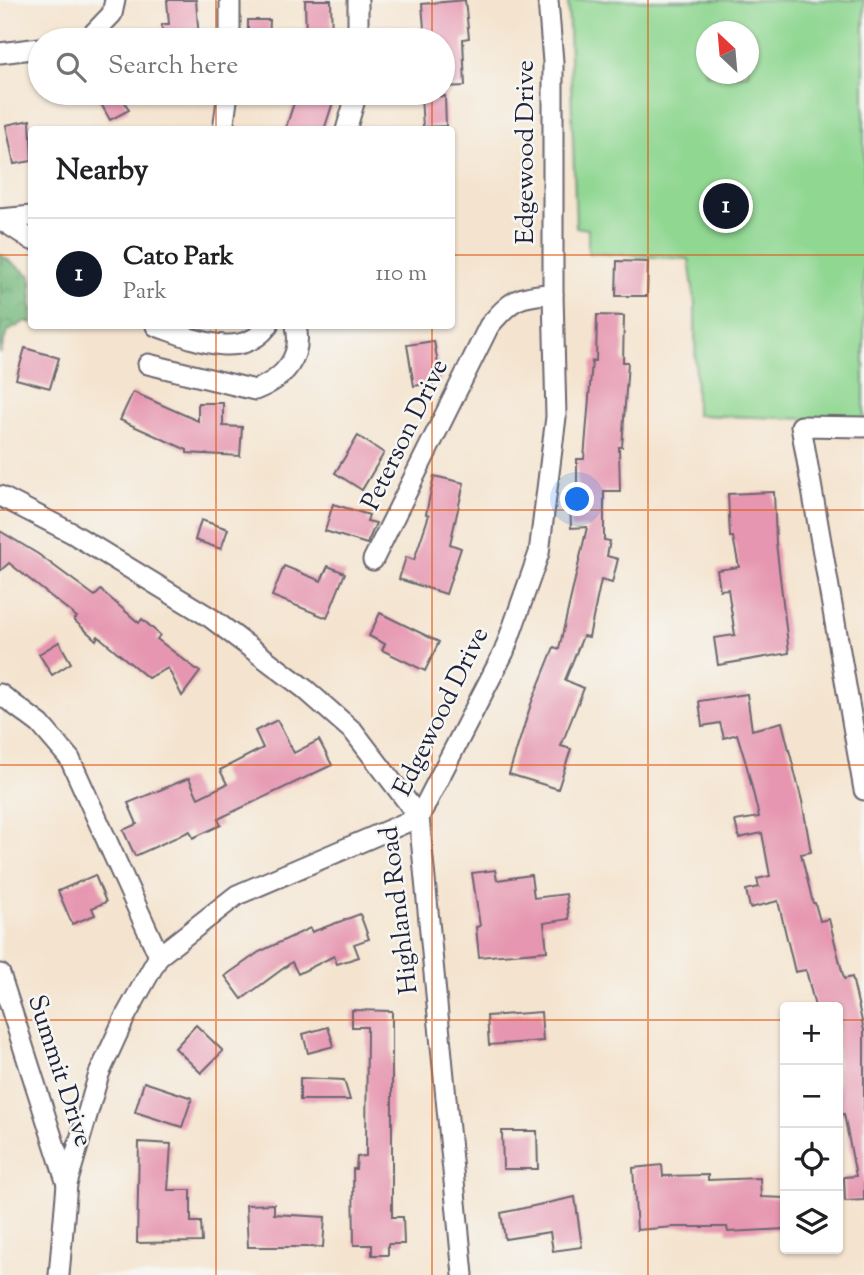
<!DOCTYPE html>
<meta charset="utf-8">
<style>
:root{--surface:#fff;--page:#f2f2f2;--text:#202124;--muted:#757577;--line:#e0e0e0;--accent:#111827}
body{margin:0;font-family:"Sorts Mill Goudy",serif;background:var(--page);color:var(--text)}
.controls{position:absolute;right:21px;bottom:21px;display:grid;overflow:hidden;border-radius:7px;box-shadow:0 2px 5px #0004}
.controls button{width:63px;height:63px;display:grid;place-items:center;padding:0;border:0;border-bottom:2px solid var(--line);background:var(--surface);color:var(--text);font:35px sans-serif}
.compass{position:absolute;left:696px;top:21px;width:63px;height:63px;border-radius:50%;background:var(--surface);box-shadow:0 2px 5px #0004;rotate:334deg}
.you{position:absolute;left:578px;top:500px;width:24px;height:24px;margin:-18px;border:5px solid #fff;border-radius:50%;background:#1a73e8;box-shadow:0 0 0 10px #1a73e833}
.badge{display:grid;place-items:center;width:46px;height:46px;border-radius:50%;background:var(--accent);color:#fff;font-size:23px;font-weight:700}
.pin{position:absolute;translate:-50% -50%;border:4px solid #fff;box-shadow:0 2px 7px #0006}
.list{margin:0;padding:0;list-style:none}
h2{display:flex;justify-content:space-between;align-items:center;height:91px;margin:0;padding:0 28px;font-size:30px}
h2 small{font-size:23px;font-weight:400;color:var(--muted)}
.list li{display:grid;grid-template-columns:46px 1fr auto;gap:21px;align-items:center;box-sizing:border-box;height:112px;padding:0 28px;border-top:2px solid var(--line)}
.list b{display:block;font-size:26px;white-space:nowrap}
.list p{margin:0;font-size:23px;white-space:nowrap;color:var(--muted)}
.list em{font-size:23px;font-style:normal;color:var(--muted)}
.icon{flex:none;width:38px;height:38px;fill:none;stroke:currentColor;stroke-width:2;stroke-linecap:round;stroke-linejoin:round}
.map{position:relative;flex:none;width:864px;height:1275px;overflow:hidden}
.search{position:absolute;background:var(--surface);box-shadow:0 2px 5px #0004;left:28px;top:28px;width:427px;height:77px;display:flex;align-items:center;gap:18px;box-sizing:border-box;padding:0 24px;border-radius:38px;color:var(--muted);font-size:26px}
.panel{position:absolute;background:var(--surface);box-shadow:0 2px 5px #0004;left:28px;top:126px;width:427px;height:203px;border-radius:7px}
.map>svg:first-child{display:block}
.green{fill:#90d792;stroke:#597c66;stroke-width:2;fill-rule:evenodd}
.forest{fill:url(#forest-crowns);stroke:#4b6d5c;stroke-width:2}
.building{fill:#e696b0}
.lines{fill:none;stroke-linecap:round;stroke-linejoin:round}
.minor-casing{stroke:#6c666f;stroke-width:23}
.minor{stroke:#fff;stroke-width:19}
.grid{fill:none;stroke:#de560e;stroke-width:2;stroke-opacity:0.55}
.labels{text-anchor:middle;dominant-baseline:central;stroke-width:5;stroke-linejoin:round;paint-order:stroke}
.street-label{font-size:26px;fill:#22223b;stroke:#f6f6f2}
</style>
<div class="map">
<svg width="864" height="1275" viewBox="0 0 864 1275">
<defs>
<pattern id="forest-crowns" width="20" height="18" patternUnits="userSpaceOnUse" patternTransform="scale(1.75)"><rect width="20" height="18" fill="#74b87c"/><path d="M2 6a3 3 0 1 1 6 0M12 15a3 3 0 1 1 6 0" fill="none" stroke="#5f9567"/></pattern>
</defs>
<rect width="100%" height="100%" fill="#f6f6f2"/>
<filter id="ink" filterUnits="userSpaceOnUse"><feTurbulence type="fractalNoise" baseFrequency=".0143" numOctaves="2"/><feDisplacementMap in="SourceGraphic" scale="14" xChannelSelector="R" yChannelSelector="G"/><feConvolveMatrix kernelMatrix="1 2 1 2 8 2 1 2 1" color-interpolation-filters="sRGB"/></filter>
<filter id="wash" filterUnits="userSpaceOnUse"><feTurbulence type="fractalNoise" baseFrequency=".00686" numOctaves="4" result="noise"/><feDisplacementMap in="SourceGraphic" scale="28" xChannelSelector="R" yChannelSelector="G"/><feGaussianBlur stdDeviation="1.57" result="paint"/><feColorMatrix in="noise" values="0 0 0 0 0 0 0 0 0 0 0 0 0 0 0 0 0 1.4 0 .05"/><feComposite in="paint" operator="in"/></filter>
<g filter="url(#wash)">
<rect width="100%" height="100%" fill="#f4e4cf"/>
<path class="green" d="M568,0H864V421L696,415L695,304L689,259L588,253V229L576,227ZM706,32H748V74H706Z"/>
<polygon class="forest" points="0,254 31,276 32,323 26,321 7,332 0,354"/>
<g id="blocks">
<g class="building">
<polygon points="167,0 196,0 199,40 162,40 162,24 169,24"/>
<polygon points="305,0 331,0 332,40 306,40"/>
<polygon points="465,0 469,38 463,39 465,86 443,87 443,40 425,40 422,4"/>
<polygon points="248,20 270,20 269,40 248,40"/>
<polygon points="95,93 120,93 129,110 110,120"/>
<polygon points="315,93 336,93 324,130 285,130 297,94 313,99"/>
<polygon points="445,96 446,126 423,127 421,97"/>
<polygon points="30,120 32,161 14,164 6,125"/>
<polygon points="617,261 648,262 647,296 616,296"/>
<polygon points="597,315 624,316 623,362 628,362 622,447 619,447 620,491 604,491 604,540 610,541 607,556 618,559 612,583 601,580 589,637 583,636 565,680 584,688 561,746 571,749 558,789 509,774 531,704 554,647 559,649 587,527 571,528 570,500 577,500 577,459 584,459 592,361 596,361"/>
<polygon points="434,341 441,381 414,386 407,345"/>
<polygon points="25,348 59,358 50,388 16,379"/>
<polygon points="133,392 198,421 198,403 223,403 223,426 242,427 240,456 187,453 187,450 120,420"/>
<polygon points="358,436 384,453 362,490 335,473"/>
<polygon points="434,476 464,483 450,544 461,548 446,594 399,579 406,557 414,560 429,515 426,514"/>
<polygon points="774,492 776,543 789,653 718,665 714,638 735,635 728,589 720,590 717,570 739,567 733,537 730,537 728,494"/>
<polygon points="333,504 369,515 367,521 376,523 367,544 325,531"/>
<polygon points="201,520 228,529 221,549 195,540"/>
<polygon points="0,531 38,554 95,596 101,590 139,623 142,619 160,635 157,639 200,672 182,696 168,668 148,678 98,636 96,640 74,620 77,617 9,563 0,571"/>
<polygon points="284,566 321,581 328,566 345,573 327,618 272,596"/>
<polygon points="380,613 439,642 425,671 382,650 385,644 369,636"/>
<polygon points="59,642 71,663 52,675 39,654"/>
<polygon points="747,694 752,730 782,722 802,801 811,852 801,854 813,903 815,903 820,921 829,919 844,979 852,977 864,1030 864,1200 845,1201 844,1177 856,1176 844,1114 838,1115 838,1007 815,1007 806,970 795,972 778,901 750,908 746,890 759,887 757,879 770,876 762,833 739,838 735,821 759,817 747,767 737,734 724,738 720,723 702,726 699,701"/>
<polygon points="277,720 294,753 319,740 332,765 218,819 221,825 193,838 190,831 135,856 123,830 137,824 128,803 189,778 198,798 227,784 220,770 263,748 255,731"/>
<polygon points="495,870 497,880 531,875 534,898 566,894 569,919 544,923 547,951 479,957 476,927 480,926 472,873"/>
<polygon points="95,875 106,902 92,908 95,915 72,924 58,891"/>
<polygon points="360,914 369,939 354,944 359,957 337,964 334,956 298,974 292,962 242,999 225,976 259,952 310,928 312,932"/>
<polygon points="352,1010 392,1011 392,1217 403,1217 404,1244 388,1244 388,1255 372,1255 372,1245 354,1245 353,1169 356,1169 357,1157 366,1156 367,1027 352,1027"/>
<polygon points="541,1012 543,1041 489,1045 487,1016"/>
<polygon points="196,1025 223,1051 201,1073 175,1048"/>
<polygon points="328,1027 334,1046 308,1053 303,1034"/>
<polygon points="300,1078 344,1080 350,1100 300,1100"/>
<polygon points="144,1082 192,1098 182,1127 135,1112"/>
<polygon points="502,1131 537,1131 538,1169 503,1169"/>
<polygon points="139,1142 171,1144 168,1190 191,1190 191,1222 201,1222 202,1242 137,1243"/>
<polygon points="662,1165 663,1176 708,1175 708,1180 760,1178 761,1197 785,1198 785,1229 728,1232 727,1227 674,1227 637,1230 633,1168"/>
<polygon points="575,1197 582,1247 553,1251 550,1232 505,1239 501,1213"/>
<polygon points="274,1204 274,1214 325,1217 323,1247 248,1247 246,1205"/>
</g>
</g>
</g>
<g filter="url(#ink)">
<use href="#blocks" fill-opacity="0" stroke="#6c666f" stroke-width="2"/>
<g class="lines">
<defs>
<g id="minor">
<polyline points="87,40 112,14 115,0"/>
<polyline points="230,40 230,0"/>
<polyline points="358,40 358,0"/>
<polyline points="0,53 40,48"/>
<polyline points="223,130 228,93"/>
<polyline points="346,130 357,93"/>
<polyline points="0,219 32,240"/>
<polyline points="0,219 32,216"/>
<path d="M156,326C191,338 240,362 268,326"/>
<path d="M148,364L255,390C284,379 303,357 296,326"/>
<polyline points="864,427 801,426 864,790"/>
<polyline points="0,496 70,532 211,618 305,689 354,732 419,817 463,1275"/>
<path d="M373,560L489,326C511,300 518,295 553,294"/>
<polyline points="0,694 40,724 70,759 159,956"/>
<polyline points="0,974 67,1184"/>
<polyline points="59,1275 67,1184 99,1074 125,1017 159,956 237,895 419,817 504,652 539,553 556,417 553,294 553,62 548,0"/>
</g>
</defs>
<use href="#minor" class="minor-casing"/>
<use href="#minor" class="minor"/>
</g>
</g>
<path class="grid" d="M216,0V40M432,0V40M648,0V1275M216,93V130M432,93V130M0,255H32M452,255H864M216,326V1275M432,326V1275M0,510H864M0,765H864M0,1020H785M838,1020H864"/>
<g class="labels">
<g class="street-label">
<text transform="translate(526 152) rotate(-90)">Edgewood Drive</text>
<text transform="translate(406 435) rotate(-64)">Peterson Drive</text>
<text transform="translate(442 712) rotate(-64)">Edgewood Drive</text>
<text transform="translate(400 910) rotate(-97)">Highland Road</text>
<text transform="translate(59 1071) rotate(72)">Summit Drive</text>
</g>
</g>
</svg>
<div class="controls">
<button>+</button>
<button>−</button>
<button><svg class="icon" aria-label="locate" viewBox="0 0 24 24"><circle cx="12" cy="12" r="6"/><path d="M12 2v4M12 18v4M2 12h4M18 12h4"/></svg></button>
<button><svg class="icon" aria-label="layers" viewBox="0 0 24 24"><path d="M12 4l9 5-9 5-9-5zM3 14l9 5 9-5"/></svg></button>
</div>
<svg class="compass" viewBox="-18 -18 36 36"><path d="M0-13l5 13h-10z" fill="#e53935"/><path d="M0 13l5-13h-10z" fill="#757577"/></svg>
<div class="you"></div>
<div class="pin badge" style="left:726px;top:206px">1</div>
<div class="search"><svg class="icon" aria-label="search" viewBox="0 0 24 24"><circle cx="10" cy="10" r="6"/><path d="M15 15l6 6"/></svg>Search here</div>
<section class="panel">
<h2>Nearby<small></small></h2>
<ul class="list">
<li><span class="badge">1</span><div><b>Cato Park</b><p>Park</p></div><em>110 m</em></li>
</ul>
</section>
</div>
